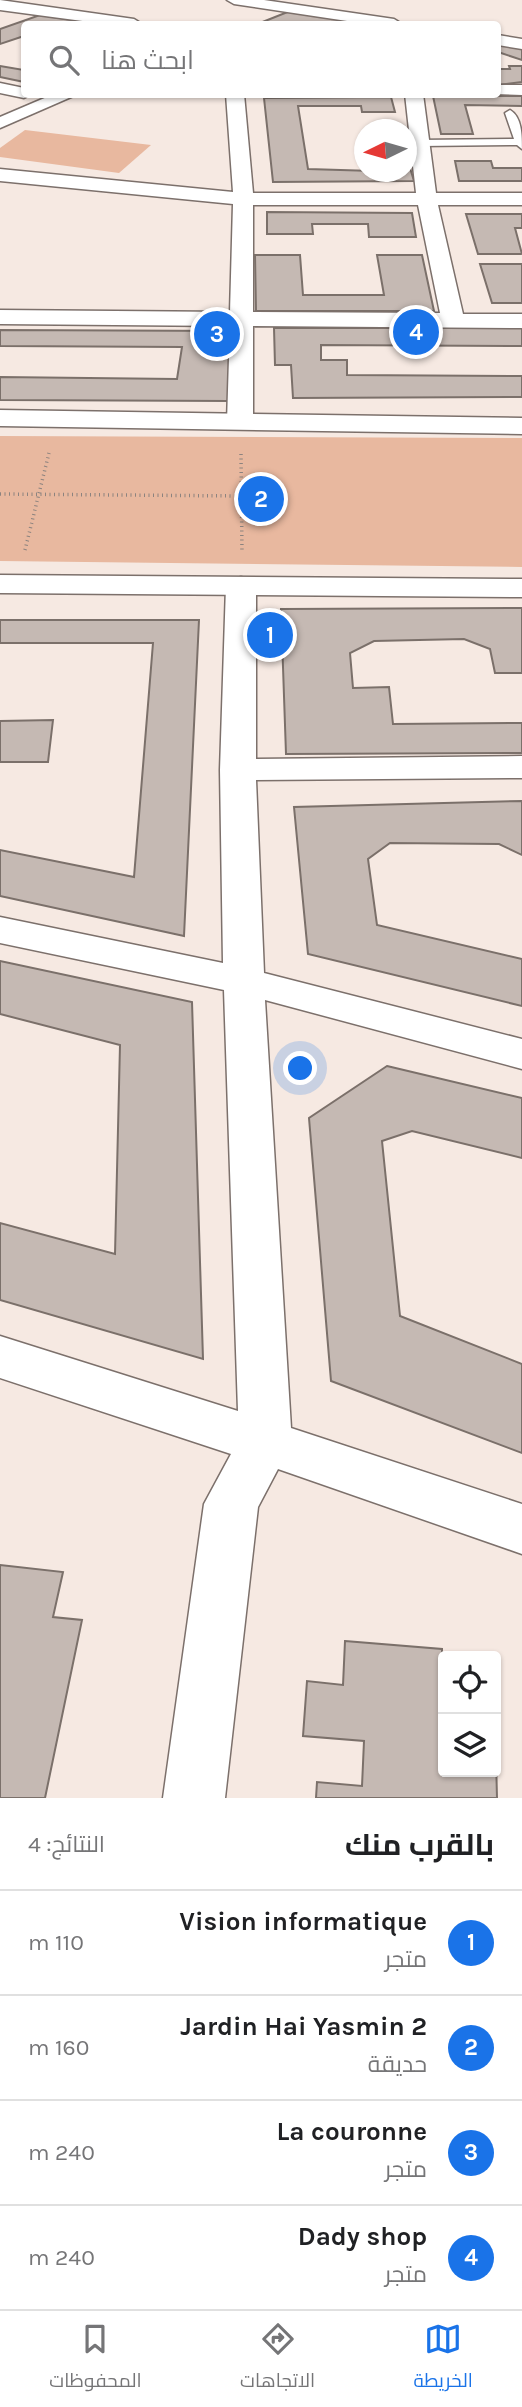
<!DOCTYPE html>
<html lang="ar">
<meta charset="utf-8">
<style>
:root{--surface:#fff;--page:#f2f2f2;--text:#202124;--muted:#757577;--line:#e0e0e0;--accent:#1a73e8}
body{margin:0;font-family:Karla,Cairo,sans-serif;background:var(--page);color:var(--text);direction:rtl}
.controls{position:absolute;right:21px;bottom:21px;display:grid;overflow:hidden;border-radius:7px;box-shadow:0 2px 5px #0004}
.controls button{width:63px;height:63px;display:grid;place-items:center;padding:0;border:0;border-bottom:2px solid var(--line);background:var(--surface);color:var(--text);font:35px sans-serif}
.compass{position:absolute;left:354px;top:119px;width:63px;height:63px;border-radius:50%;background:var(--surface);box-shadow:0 2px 5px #0004;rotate:265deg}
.you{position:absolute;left:301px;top:1069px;width:24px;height:24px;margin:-18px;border:5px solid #fff;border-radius:50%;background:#1a73e8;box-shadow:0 0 0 10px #1a73e833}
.badge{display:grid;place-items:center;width:46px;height:46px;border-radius:50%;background:var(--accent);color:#fff;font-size:23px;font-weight:700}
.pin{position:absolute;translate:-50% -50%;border:4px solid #fff;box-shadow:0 2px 7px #0006}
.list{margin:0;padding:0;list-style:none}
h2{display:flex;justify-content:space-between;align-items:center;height:91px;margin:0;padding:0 28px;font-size:30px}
h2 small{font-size:23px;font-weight:400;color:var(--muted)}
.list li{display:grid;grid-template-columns:46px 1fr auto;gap:21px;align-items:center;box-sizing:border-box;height:105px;padding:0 28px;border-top:2px solid var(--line)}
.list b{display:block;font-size:26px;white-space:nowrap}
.list p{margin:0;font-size:23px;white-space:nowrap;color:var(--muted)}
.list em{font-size:23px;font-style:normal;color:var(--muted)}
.icon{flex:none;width:38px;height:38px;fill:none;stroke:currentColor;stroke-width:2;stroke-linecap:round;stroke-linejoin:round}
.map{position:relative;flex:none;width:522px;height:1798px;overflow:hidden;direction:ltr}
.search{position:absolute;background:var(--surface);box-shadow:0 2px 5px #0004;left:21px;right:21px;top:21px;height:77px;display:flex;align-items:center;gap:18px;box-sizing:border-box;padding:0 24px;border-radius:7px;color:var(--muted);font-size:26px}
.sheet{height:511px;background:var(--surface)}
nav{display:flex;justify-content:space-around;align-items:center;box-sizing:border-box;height:98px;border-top:2px solid var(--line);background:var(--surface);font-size:19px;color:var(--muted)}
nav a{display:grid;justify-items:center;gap:4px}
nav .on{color:var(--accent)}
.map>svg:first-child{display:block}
.green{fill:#e8b89f}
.building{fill:#c5b9b3;stroke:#7b706a;stroke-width:2}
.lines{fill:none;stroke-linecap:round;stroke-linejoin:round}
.service-casing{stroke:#7c706b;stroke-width:3}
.minor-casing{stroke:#7c706b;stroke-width:3}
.tertiary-casing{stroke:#7c706b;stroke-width:3}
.path{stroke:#8c837f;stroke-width:3.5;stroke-dasharray:1 3.5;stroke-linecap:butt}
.service{fill:#fff;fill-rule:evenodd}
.minor{fill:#fff;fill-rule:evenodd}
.tertiary{fill:#fff;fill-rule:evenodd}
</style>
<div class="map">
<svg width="522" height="1798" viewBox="0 0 522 1798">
<rect width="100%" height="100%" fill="#f6e9e2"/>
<g class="green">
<polygon points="25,130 151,145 119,173 0,157 0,148"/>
<polygon points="0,436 522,438 522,567 0,561"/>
</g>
<g class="building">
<polygon points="290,11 375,24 260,23"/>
<polygon points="40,15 98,24 24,24 24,36 0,44 0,29"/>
<polygon points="498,44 522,47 522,60 498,52"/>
<polygon points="0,66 24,70 24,82 0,77"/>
<polygon points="509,66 522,66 522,82 498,85 498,69 510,69"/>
<polygon points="433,96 522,96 522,106 465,105 473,134 441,134"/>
<polygon points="391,97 395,112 362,112 361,106 298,106 308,169 406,172 406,155 414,181 273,182 264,98"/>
<polygon points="455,161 491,161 493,168 522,168 522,181 459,181"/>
<polygon points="267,212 412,213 416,237 369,237 368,224 312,224 313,234 267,234"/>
<polygon points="466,214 522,214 522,228 515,228 522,254 478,254"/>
<polygon points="255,255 300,255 303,295 384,295 377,255 422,255 434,311 256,311"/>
<polygon points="480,264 522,264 522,303 492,303"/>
<polygon points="274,328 522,328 522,346 321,345 321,360 347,360 347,375 522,376 522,397 293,398 291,365 275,365"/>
<polygon points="0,330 234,331 229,401 0,400 0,377 177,379 182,347 0,346"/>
<polygon points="522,608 522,673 495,673 490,649 464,639 374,641 350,653 353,688 389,687 393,724 522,723 522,753 286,754 281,609"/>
<polygon points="0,620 199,620 184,936 0,896 0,850 134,877 153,643 0,643"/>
<polygon points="53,720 48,762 0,762 0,721"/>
<polygon points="522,801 522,855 499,844 390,843 368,859 377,925 522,959 522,1006 308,954 294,807"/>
<polygon points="0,961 192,1002 203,1359 0,1300 0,1223 115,1254 120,1045 0,1014"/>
<polygon points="387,1066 522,1098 522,1158 412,1131 382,1141 400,1316 522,1364 522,1453 331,1381 309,1118"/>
<polygon points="0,1565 63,1572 53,1617 82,1620 45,1798 0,1798"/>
<polygon points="345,1641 442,1649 443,1772 496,1772 496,1758 497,1798 316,1798 317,1782 362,1786 364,1741 303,1736 307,1681 343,1685"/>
</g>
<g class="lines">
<defs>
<path id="service" d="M510,110C522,117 522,136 522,149L517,145L420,146L415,143L420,140L514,139L505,113Z"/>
<g id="minor">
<polygon points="0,0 134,19 142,24 105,24 0,10"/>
<polygon points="227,0 264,0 394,19 402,24 367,24 234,4"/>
<polygon points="498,35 522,39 522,49 498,45"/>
<polygon points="0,83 24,88 24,94 32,94 24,98 0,93"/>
<polygon points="498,85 522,85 522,95 495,94"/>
<polygon points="54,94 78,94 0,128 0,117"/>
<path d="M226,94H244L253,193H416L405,94H423L436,193H522V205H438L463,314H522V328L253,326V422L249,428H231L227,422L230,326L0,324V310L230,312L233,204L0,181V169L233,192ZM253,205H418L440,313L253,312Z"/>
<polygon points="241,577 252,580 256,586 256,759 522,756 522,778 256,780 264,973 522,1039 522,1069 265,1000 291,1428 522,1504 522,1554 278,1469 258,1507 225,1798 163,1798 204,1504 231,1454 0,1378 0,1336 238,1411 224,990 0,943 0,917 223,963 220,770 226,586 230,580"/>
</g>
<g id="tertiary">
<polygon points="0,410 522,418 522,434 0,426"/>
<polygon points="0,575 522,579 522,597 0,593"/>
</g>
</defs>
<use href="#service" class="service-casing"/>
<use href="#minor" class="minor-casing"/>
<use href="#tertiary" class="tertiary-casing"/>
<g class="path">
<polyline points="241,454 242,553"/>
<polyline points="0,494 243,496"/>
<polyline points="25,550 49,453"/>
</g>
<use href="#service" class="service"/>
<use href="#minor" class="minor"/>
<use href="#tertiary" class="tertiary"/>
</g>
</svg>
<div class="controls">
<button><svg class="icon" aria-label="locate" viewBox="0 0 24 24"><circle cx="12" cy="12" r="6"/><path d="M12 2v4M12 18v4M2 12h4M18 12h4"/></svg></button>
<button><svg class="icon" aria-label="layers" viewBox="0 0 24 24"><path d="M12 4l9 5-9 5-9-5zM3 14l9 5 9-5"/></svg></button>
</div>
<svg class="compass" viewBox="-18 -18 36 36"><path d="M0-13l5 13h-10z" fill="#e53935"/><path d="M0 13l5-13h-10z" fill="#757577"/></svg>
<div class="you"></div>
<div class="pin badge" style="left:270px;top:635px">1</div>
<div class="pin badge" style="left:261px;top:499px">2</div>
<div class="pin badge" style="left:217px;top:334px">3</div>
<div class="pin badge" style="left:416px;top:332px">4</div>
<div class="search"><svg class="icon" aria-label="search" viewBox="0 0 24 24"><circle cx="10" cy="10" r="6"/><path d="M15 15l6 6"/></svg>ابحث هنا</div>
</div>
<section class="sheet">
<h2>بالقرب منك<small>النتائج: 4</small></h2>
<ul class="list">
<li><span class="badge">1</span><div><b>Vision informatique</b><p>متجر</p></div><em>110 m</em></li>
<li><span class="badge">2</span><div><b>Jardin Hai Yasmin 2</b><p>حديقة</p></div><em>160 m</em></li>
<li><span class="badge">3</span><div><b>La couronne</b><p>متجر</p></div><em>240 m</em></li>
<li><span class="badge">4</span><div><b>Dady shop</b><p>متجر</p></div><em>240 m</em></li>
</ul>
</section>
<nav>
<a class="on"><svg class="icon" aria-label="map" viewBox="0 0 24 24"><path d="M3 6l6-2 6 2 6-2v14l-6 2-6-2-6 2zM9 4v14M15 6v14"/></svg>الخريطة</a>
<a><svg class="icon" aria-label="directions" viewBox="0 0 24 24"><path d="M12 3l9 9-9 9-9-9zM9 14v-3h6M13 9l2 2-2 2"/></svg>الاتجاهات</a>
<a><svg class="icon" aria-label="saved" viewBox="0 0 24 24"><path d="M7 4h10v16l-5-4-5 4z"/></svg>المحفوظات</a>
</nav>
